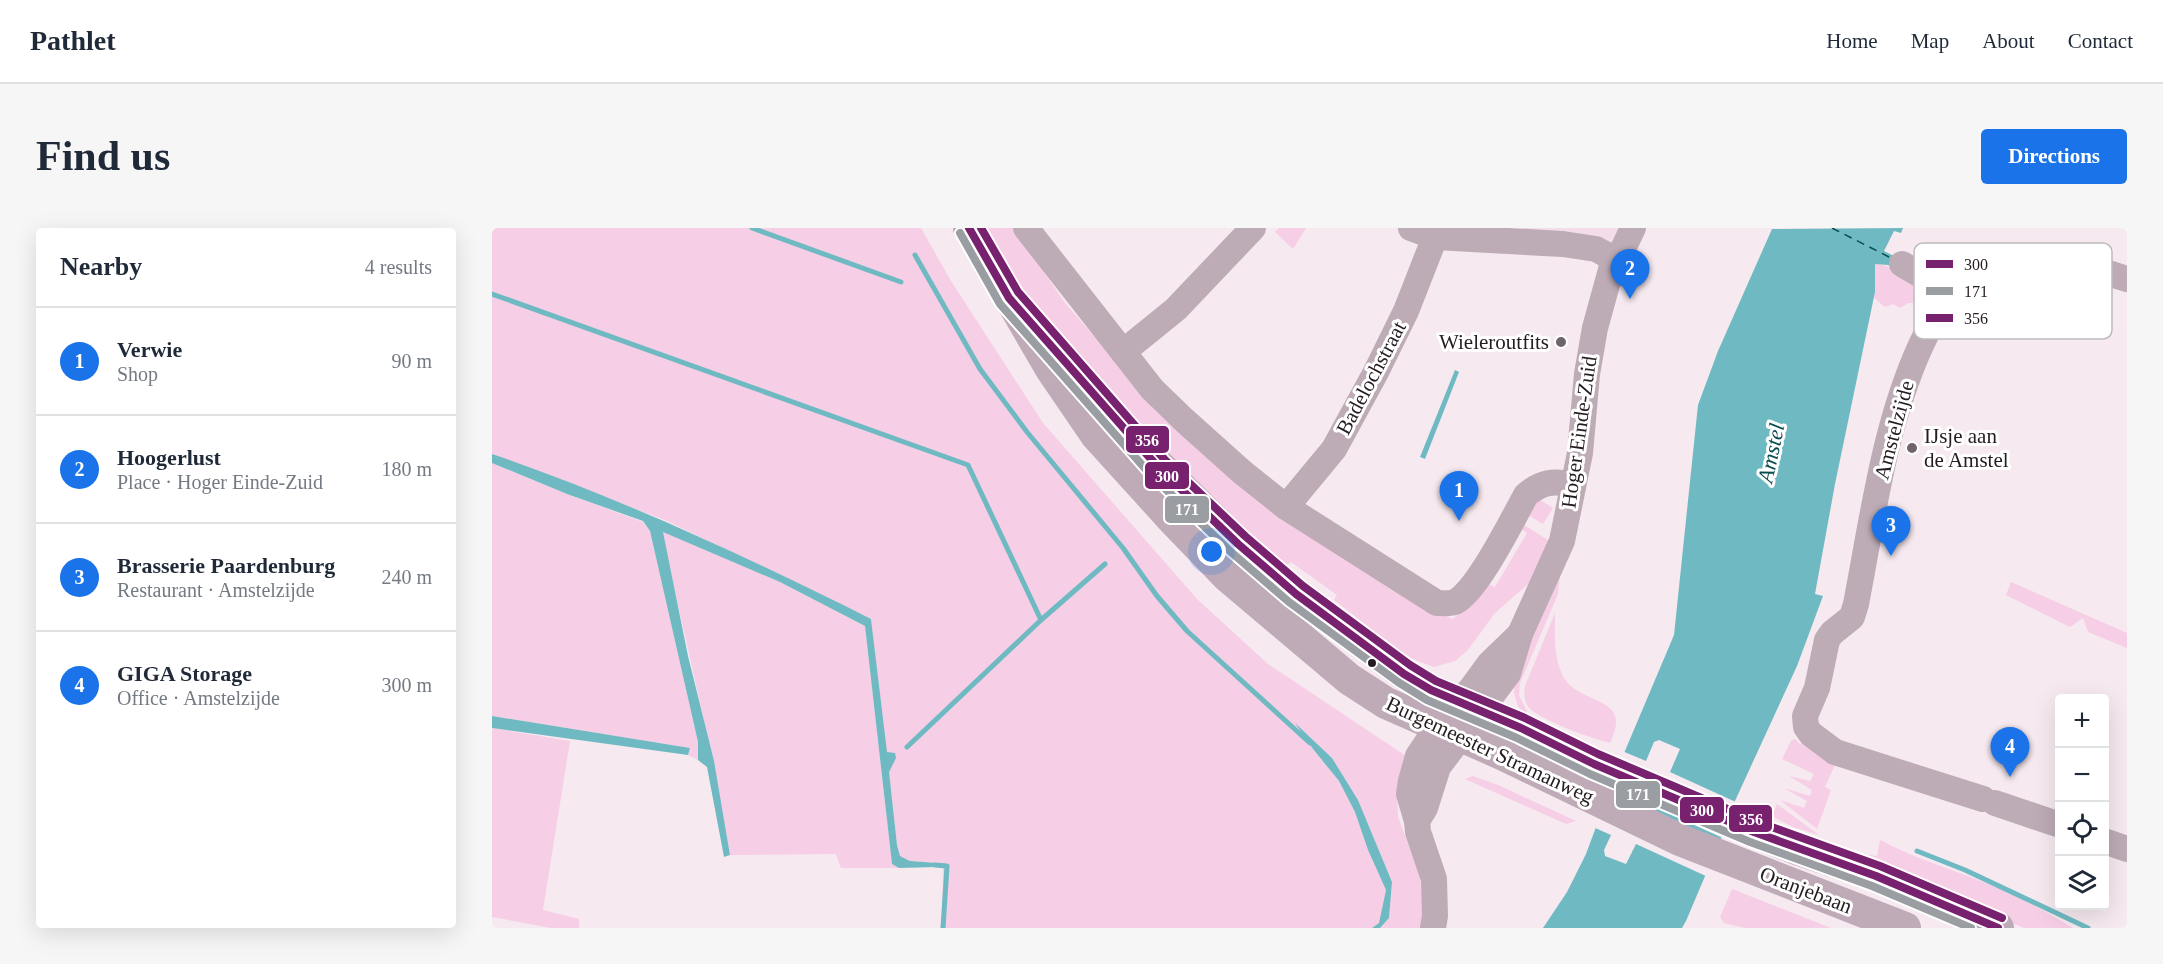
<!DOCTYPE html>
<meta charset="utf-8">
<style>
:root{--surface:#fff;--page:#f6f6f7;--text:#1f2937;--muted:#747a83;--line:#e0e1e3;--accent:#1a73e8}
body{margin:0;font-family:"Times New Roman",serif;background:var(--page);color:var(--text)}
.controls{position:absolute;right:18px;bottom:18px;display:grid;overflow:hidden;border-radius:6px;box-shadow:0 6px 24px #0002}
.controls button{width:54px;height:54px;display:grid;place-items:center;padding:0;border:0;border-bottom:2px solid var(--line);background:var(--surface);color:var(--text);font:30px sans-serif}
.you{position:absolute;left:720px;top:324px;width:21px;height:21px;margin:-15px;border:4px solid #fff;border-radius:50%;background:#1a73e8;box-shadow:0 0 0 9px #1a73e833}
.badge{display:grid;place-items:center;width:39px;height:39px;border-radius:50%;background:var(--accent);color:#fff;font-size:20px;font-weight:700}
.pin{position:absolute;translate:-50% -50px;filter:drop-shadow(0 2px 3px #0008)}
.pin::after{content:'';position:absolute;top:32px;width:21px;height:18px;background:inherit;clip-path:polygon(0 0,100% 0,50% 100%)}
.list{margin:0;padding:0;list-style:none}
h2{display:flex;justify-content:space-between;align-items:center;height:78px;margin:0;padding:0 24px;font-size:26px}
h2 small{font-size:20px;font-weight:400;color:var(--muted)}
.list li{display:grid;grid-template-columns:39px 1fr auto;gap:18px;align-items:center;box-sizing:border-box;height:108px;padding:0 24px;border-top:2px solid var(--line)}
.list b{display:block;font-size:22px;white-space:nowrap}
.list p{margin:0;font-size:20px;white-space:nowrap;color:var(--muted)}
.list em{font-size:20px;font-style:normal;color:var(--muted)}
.icon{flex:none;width:33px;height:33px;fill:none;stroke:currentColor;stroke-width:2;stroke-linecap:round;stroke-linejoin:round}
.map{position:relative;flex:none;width:1635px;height:700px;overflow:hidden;border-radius:6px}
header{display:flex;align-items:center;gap:36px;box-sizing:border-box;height:84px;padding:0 30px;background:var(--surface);border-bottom:2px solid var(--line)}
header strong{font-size:28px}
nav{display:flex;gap:33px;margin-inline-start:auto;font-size:21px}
.intro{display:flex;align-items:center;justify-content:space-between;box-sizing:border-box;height:144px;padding:0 36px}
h1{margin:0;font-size:42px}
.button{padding:15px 27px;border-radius:6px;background:var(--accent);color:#fff;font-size:21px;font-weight:700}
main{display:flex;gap:36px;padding:0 36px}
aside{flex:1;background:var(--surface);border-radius:6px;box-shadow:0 6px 24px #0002}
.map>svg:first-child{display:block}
.built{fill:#f4dde9}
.green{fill:#f6cee5}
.water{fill:#6fbac2}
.pier{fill:#f6e9f0}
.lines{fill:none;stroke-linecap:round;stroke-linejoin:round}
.stream{stroke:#6fbac2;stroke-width:5}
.ferry{stroke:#094c50;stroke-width:1.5;stroke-dasharray:8 6;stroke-linecap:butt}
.minor{stroke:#bdabb5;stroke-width:26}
.major{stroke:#bfaab7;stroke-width:32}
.bus-1-casing{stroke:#fff;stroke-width:12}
.bus-2-casing{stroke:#fff;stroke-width:12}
.bus-3-casing{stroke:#fff;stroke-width:12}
.bus-1{stroke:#77216f;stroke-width:8}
.bus-2{stroke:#9a9da2;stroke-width:8}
.bus-3{stroke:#77216f;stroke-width:8}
.poi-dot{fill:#6e6469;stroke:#fff;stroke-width:2}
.bus-dot{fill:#241c20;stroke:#fff;stroke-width:2}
.labels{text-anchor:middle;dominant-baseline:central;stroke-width:6;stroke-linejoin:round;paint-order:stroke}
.poi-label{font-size:21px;fill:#241c20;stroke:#fff;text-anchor:end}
.street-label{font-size:21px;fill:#241c20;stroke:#fff}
.water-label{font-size:22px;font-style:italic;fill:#094c50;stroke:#fff}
.key{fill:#fff;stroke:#bdbbbc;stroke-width:1.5}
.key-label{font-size:16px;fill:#241c20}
.line-badge{stroke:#fff;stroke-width:2}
.badge-label{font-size:16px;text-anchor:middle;font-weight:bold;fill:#fff}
</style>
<header>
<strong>Pathlet</strong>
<nav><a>Home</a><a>Map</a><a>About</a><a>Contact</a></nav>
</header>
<div class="intro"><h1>Find us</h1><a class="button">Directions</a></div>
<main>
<aside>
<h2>Nearby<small>4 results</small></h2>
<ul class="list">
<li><span class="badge">1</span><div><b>Verwie</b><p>Shop</p></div><em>90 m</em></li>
<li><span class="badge">2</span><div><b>Hoogerlust</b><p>Place · Hoger Einde-Zuid</p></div><em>180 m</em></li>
<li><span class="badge">3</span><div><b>Brasserie Paardenburg</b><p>Restaurant · Amstelzijde</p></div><em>240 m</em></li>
<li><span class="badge">4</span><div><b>GIGA Storage</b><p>Office · Amstelzijde</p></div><em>300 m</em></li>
</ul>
</aside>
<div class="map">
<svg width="1635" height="700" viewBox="0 0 1635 700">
<rect width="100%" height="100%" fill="#f6e9f0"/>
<polygon class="built" points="1027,0 1135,0 1115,21"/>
<g class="green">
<polygon points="0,0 429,0 459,53 551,195 705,371 776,436 914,528 905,561 906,589 928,648 932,691 930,700 888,700 897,690 900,654 866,572 840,530 806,498 821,521 847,553 863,584 876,622 894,662 887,695 880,700 450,700 451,639 445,639 445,635 418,633 408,628 405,617 379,391 175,293 0,226"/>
<polygon points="493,0 522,0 573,75 620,129 845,322 960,391 976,380 992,354 1003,359 1035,305 1024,298 1029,295 1059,314 1048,343 1036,356 1003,385 975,423 963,433 942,439 915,429 842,372 845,367 799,334 795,337 723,288 603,159 544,83"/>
<polygon points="787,0 814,0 801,21 783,4"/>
<path d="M1382,35C1402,38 1417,49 1433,61L1432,65L1423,75H1416L1408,80L1401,76L1393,79L1381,69L1383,64Z"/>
<polygon points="0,235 75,266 151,294 158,303 206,514 206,532 196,527 198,520 0,488"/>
<polygon points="1045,270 1061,280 1051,296 1033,285"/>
<path d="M170,304L178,306L288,354L373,398L400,636L407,640H349L344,626L238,627C220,518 193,412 170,304Z"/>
<polygon points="1068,347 1066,366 1028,455 1027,468 1036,485 1110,521 1109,524 1036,491 1026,478 1022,465 1023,448"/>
<polygon points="1519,354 1635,405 1635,420 1596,404 1591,390 1578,399 1514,367"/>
<path d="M1063,385C1063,408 1061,429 1072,450C1089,478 1142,467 1118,515C1102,511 1043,491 1035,477C1032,470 1032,464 1033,458Z"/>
<polygon points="0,500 78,513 51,682 87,691 87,700 59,700 0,689"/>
<polygon points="1303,511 1308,516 1312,514 1346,530 1333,559 1339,562 1325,601 1288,572 1312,580 1315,573 1292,560 1318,568 1320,562 1297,548 1318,553 1322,546 1290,531 1299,513"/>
<polygon points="981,548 1006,557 1084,593 1074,596 973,551"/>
<polygon points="1285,576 1327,607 1301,599 1280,588"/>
<path d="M1278,594L1365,625L1385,628L1388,612C1424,631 1462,642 1499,657C1527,668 1555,684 1581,700H1532Z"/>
<polygon points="1240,661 1339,700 1253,700 1232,695 1228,689"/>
</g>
<g class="water">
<polygon points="1411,0 1409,5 1402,3 1392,23 1412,33 1408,41 1396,37 1383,36 1383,64 1343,256 1323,366 1331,368 1305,438 1237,586 1233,601 1194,693 1190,700 1051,700 1075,664 1094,626 1127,537 1182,407 1206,177 1226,123 1280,1"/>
<polygon points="963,142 967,144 933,231 928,229"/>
<path d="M0,226C131,271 255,329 379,391L395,524L403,525L404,530L397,544L405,617L408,628L418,633L445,635V639L407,640L400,636L373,398L288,354L171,304L196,428L222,533L238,627L232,629L215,539L206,532V514L158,303L151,293L75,266L0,235Z"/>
<polygon points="0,488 198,520 196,527 0,500"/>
<polygon points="803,495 840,530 866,572 900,654 897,690 888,700 880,700 887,695 894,662 876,622 863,584 847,553 821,521"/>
</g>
<g class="pier">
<polygon points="1167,512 1188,521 1178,544 1246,575 1233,611 1161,578 1124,536 1130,523 1154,533 1162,514"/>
<polygon points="1114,563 1231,614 1216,649 1144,616 1134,636 1113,628 1112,622 1119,607 1101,599"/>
</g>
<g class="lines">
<g class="stream">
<polyline points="260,0 409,54"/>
<polyline points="423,27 488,141 535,204 631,320 665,368 695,403 818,515"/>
<polyline points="0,66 476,237 549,392"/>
<polyline points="415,519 549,392 613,336"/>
<polyline points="1425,623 1473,642 1596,700"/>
<polyline points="443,637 455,638 451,700"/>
</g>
<polyline class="ferry" points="1340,0 1399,30"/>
<g class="minor">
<path d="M534,0L660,161L692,192L750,244L794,279L945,375C951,375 958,376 963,374C986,362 1020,292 1034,267C1049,254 1062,252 1081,257"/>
<polyline points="919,0 943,9 1071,16 1104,21 1122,31"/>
<polyline points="1410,36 1461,66"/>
<polyline points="631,124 684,81 761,0"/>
<polyline points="794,279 842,221 884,144 914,83 943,9"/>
<path d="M1491,571L1343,524L1319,506L1314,499L1313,488L1325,460L1335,412L1340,405L1360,389L1364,376C1381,288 1392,198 1429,117C1439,96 1452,72 1470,58C1482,48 1527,33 1542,30C1566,26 1611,44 1635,51"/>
<polyline points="1503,575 1568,597"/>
<polyline points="925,593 933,580 946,539 1016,446 1028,406 1070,313 1088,225 1095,146 1103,100 1122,31 1131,21 1141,0"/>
<polyline points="1612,613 1635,621"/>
<polyline points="941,700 943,688 942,651 926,604 925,593 917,566 919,553 926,528 946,498 979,461 998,435 1028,406"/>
</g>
<g class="major">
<polyline points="477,0 559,141 604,207 682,293 735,348 857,451 894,475 1012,527 1188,612 1413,700"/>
<polyline points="576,136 636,207 746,316 804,366 912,446 939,462 1029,500 1102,536 1262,604 1302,620 1384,648 1506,700"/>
</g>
<defs>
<polyline id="bus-1" points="477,0 517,70 666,239 746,316 804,366 912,446 939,462 1029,500 1102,536 1262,604 1384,648 1506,700"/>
<polyline id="bus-2" points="468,5 508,76 658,246 739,324 797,374 906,454 935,472 1025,510 1098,546 1258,614 1380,658 1479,700"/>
<polyline id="bus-3" points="489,0 526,64 673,232 753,308 811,358 918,437 944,453 1033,490 1106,526 1266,594 1388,638 1510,690"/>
</defs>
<use href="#bus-1" class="bus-1-casing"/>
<use href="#bus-2" class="bus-2-casing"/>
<use href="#bus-3" class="bus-3-casing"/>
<use href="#bus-1" class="bus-1"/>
<use href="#bus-2" class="bus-2"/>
<use href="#bus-3" class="bus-3"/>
</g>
<g class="poi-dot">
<circle cx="1069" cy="114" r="6"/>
<circle cx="1420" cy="220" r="6"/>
</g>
<circle class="bus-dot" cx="880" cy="435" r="5"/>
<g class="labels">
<g class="poi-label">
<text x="1057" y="114">Wieleroutfits</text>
<text x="1432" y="208" text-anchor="start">IJsje aan<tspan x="1432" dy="24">de Amstel</tspan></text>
</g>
<g class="street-label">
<text transform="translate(879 150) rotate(-62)">Badelochstraat</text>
<text transform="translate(1402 202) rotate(-75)">Amstelzijde</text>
<text transform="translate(1087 204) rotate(-82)">Hoger Einde-Zuid</text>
<text transform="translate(998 522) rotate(25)">Burgemeester Stramanweg</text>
<text transform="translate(1314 662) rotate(21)">Oranjebaan</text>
</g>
<g class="water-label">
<text transform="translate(1279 225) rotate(-78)">Amstel</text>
</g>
</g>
<rect x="1422" y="15" width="198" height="96" rx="9" class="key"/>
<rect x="1434" y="32" width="27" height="8" fill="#77216f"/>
<rect x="1434" y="59" width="27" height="8" fill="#9a9da2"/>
<rect x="1434" y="86" width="27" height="8" fill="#77216f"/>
<g class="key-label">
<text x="1472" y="42">300</text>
<text x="1472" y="69">171</text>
<text x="1472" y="96">356</text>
</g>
<g class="line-badge">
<rect x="633" y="197" width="45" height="29" rx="6" fill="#77216f"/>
<rect x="652" y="233" width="46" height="29" rx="6" fill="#77216f"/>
<rect x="672" y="267" width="46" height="29" rx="6" fill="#9a9da2"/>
<rect x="1123" y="552" width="46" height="29" rx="6" fill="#9a9da2"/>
<rect x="1187" y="568" width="46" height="28" rx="6" fill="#77216f"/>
<rect x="1236" y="576" width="45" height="29" rx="6" fill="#77216f"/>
</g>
<g class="badge-label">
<text x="655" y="218">356</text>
<text x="675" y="254">300</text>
<text x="695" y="287">171</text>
<text x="1146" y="572">171</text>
<text x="1210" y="588">300</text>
<text x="1259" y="597">356</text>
</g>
</svg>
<div class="controls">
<button>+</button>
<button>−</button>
<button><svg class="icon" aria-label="locate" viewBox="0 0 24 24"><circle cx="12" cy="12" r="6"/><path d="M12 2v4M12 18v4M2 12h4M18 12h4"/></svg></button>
<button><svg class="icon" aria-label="layers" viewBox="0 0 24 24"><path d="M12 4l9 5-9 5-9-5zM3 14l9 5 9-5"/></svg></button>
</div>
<div class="you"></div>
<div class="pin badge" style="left:967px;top:293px">1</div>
<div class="pin badge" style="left:1138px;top:71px">2</div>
<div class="pin badge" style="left:1399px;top:328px">3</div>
<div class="pin badge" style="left:1518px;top:549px">4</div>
</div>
</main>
